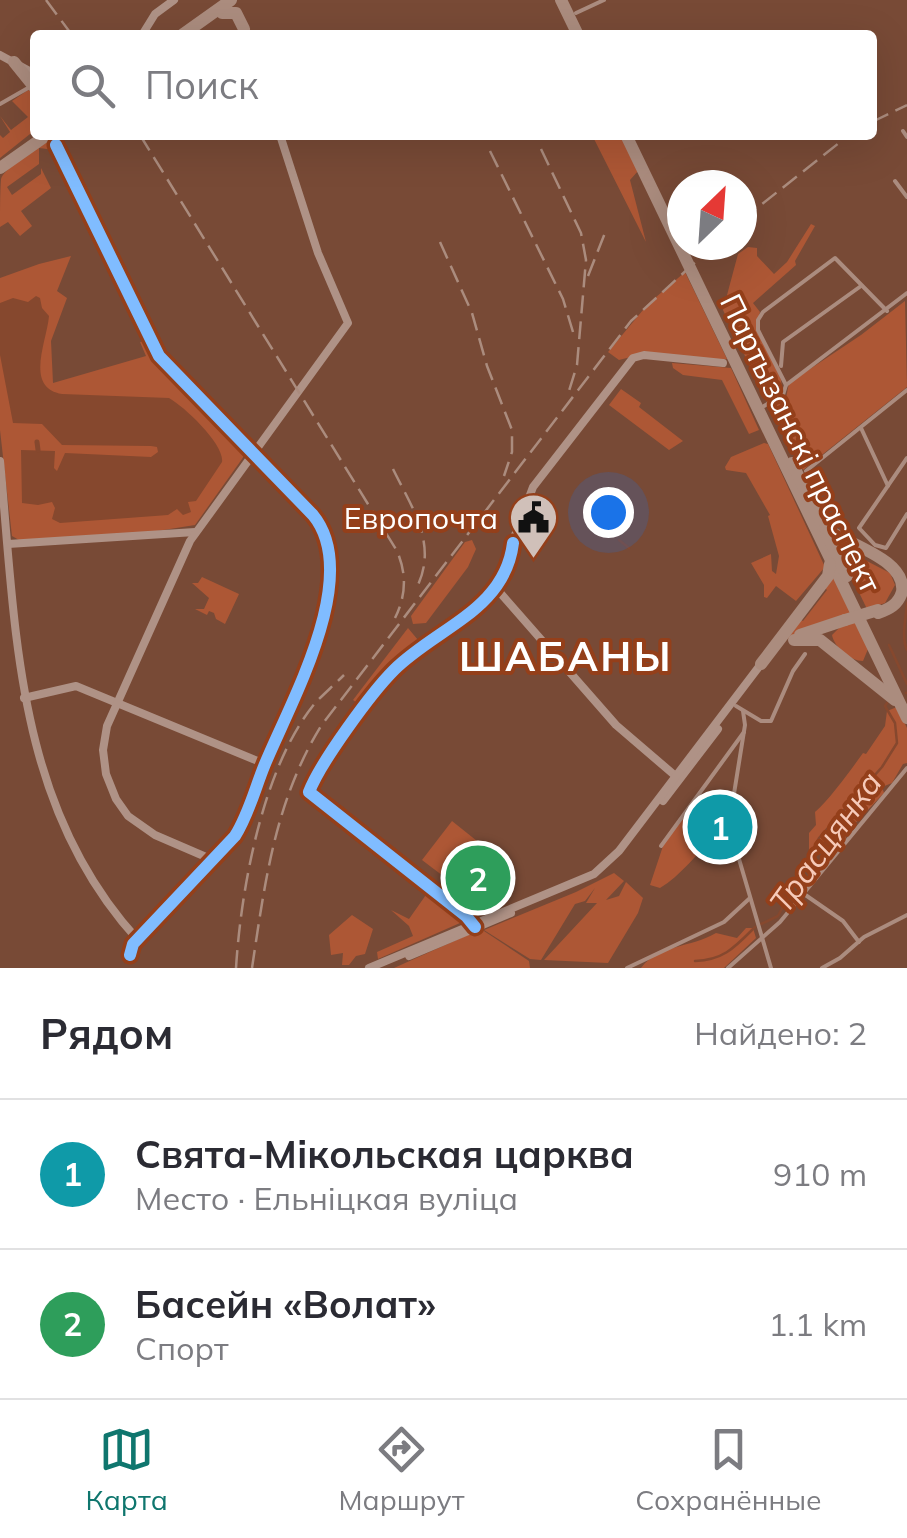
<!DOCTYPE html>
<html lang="ru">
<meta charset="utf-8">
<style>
:root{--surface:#fff;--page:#f2f2f3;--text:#2b2b33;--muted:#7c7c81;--line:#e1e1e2;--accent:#0f766e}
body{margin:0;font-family:Mulish,sans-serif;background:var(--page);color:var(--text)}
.compass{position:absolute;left:667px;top:170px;width:90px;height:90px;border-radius:50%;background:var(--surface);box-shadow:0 10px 40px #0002;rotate:25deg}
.you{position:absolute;left:608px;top:512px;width:35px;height:35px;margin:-25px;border:8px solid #fff;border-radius:50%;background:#1a73e8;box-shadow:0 0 0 15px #1a73e833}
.badge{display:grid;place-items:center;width:65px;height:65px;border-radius:50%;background:var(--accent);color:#fff;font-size:32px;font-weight:700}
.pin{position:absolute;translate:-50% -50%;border:5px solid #fff;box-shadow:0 2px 10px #0006}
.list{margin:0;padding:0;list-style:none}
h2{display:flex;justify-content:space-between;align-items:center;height:130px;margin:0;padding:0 40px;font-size:42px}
h2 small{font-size:32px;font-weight:400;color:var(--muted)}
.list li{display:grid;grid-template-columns:65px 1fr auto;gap:30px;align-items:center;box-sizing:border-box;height:150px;padding:0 40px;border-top:2px solid var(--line)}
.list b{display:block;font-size:38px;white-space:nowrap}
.list p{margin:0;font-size:32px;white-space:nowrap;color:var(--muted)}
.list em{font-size:32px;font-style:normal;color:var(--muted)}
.icon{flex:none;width:55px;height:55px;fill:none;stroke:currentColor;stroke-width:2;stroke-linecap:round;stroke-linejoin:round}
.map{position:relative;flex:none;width:907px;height:968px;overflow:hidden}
.search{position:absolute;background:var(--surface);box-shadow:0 10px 40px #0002;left:30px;right:30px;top:30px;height:110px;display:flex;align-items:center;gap:25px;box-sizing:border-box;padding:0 35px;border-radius:10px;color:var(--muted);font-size:38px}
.sheet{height:430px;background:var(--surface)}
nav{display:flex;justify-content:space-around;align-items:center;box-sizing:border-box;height:140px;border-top:2px solid var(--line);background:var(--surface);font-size:28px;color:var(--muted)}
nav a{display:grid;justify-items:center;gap:5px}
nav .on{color:var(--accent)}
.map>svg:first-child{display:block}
.green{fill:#ad5735}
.water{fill:#86482e}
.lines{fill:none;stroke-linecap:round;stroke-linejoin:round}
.stream{stroke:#86482e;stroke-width:2.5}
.canal{stroke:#86482e;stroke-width:5}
.street{stroke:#ab8c7f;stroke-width:4}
.secondary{stroke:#af9286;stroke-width:8}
.highway{stroke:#ab8c7e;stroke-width:12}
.rail{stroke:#ab8c7e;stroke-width:2.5;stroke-dasharray:18 8;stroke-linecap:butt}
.highway-bridge{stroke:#ab8c7e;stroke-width:12}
.cycleway-casing{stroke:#943f1a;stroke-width:19}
.cycleway{stroke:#80bcff;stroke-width:12}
.labels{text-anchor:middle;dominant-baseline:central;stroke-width:8;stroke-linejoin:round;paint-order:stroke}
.street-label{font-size:30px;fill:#fff;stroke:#943f1a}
.poi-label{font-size:30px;fill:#fff;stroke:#943f1a;text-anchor:end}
.water-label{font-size:32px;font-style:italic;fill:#f6cab9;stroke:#943f1a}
.district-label{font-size:40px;font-weight:bold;letter-spacing:2.5px;fill:#fff;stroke:#943f1a}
</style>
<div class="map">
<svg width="907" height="968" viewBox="0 0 907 968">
<rect width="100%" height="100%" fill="#784a36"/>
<g class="green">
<polygon points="28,90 35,93 35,130 0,158 0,135 3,138 10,132 0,116 11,130 28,117 12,101"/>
<polygon points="592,135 622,135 638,171 630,180 646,242"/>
<path d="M51,140L55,150L39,148V164L7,187L12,195L41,174V168L51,188L21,211L32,226L20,236L8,222L0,227C0,213 0,192 1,179C4,168 41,145 51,140Z"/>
<path d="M811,224L815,226L795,261L796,265L753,303L760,312C750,341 792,369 779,396L767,402L723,310L738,254L748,247L757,248V256L774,274L787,262Z"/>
<polygon points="71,256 57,291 67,298 51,341 53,383 146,356 140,342 146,341 153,352 242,446 245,454 242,459 195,525 151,532 19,540 12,536 0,430 0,278 39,264"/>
<path d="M685,272L727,359C690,364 656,348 619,360L608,352L648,304Z"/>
<polygon points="905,301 907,387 803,470 773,406 786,398 789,383 861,335"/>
<polygon points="672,363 731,368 759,430 749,434 722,380 683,375 673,368"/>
<polygon points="621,389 641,403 639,407 683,441 669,450 609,405"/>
<polygon points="764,443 768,444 825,567 796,601 776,586 767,598 764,597 764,585 751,563 771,554 772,571 776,574 779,556 768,516 770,515 746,473 726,470 725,467 731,457"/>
<polygon points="472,540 476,549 468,567 426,623 413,624 411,616 465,542"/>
<polygon points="861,558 890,573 895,585 885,603 867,609 851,576 853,561"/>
<path d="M832,575L868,649L863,661C851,661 834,647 832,635L839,628L786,639L799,619L803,621L827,590L823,586Z"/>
<polygon points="202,577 239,594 225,624 216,619 214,613 209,611 207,615 195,609 204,609 209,598 192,583 198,583"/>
<polygon points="408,628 418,640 418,646 362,707 353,700"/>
<path d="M897,707L907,728V763L903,764L892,783L882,787L884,793L845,834L846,840L839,849L828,838L814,852H809V833L816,825L815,812C830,799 850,771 863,753L866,754L885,726L887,711Z"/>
<path d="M693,805L714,826L715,838C696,853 681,876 660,888L650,885L665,840Z"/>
<polygon points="452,821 477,841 447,879 422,860"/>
<polygon points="614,873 624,881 606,900 619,896 626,882 643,898 638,913 608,963 544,960 597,903 586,903 595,888 585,901 575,904 541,960 530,959 484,930 576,892"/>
<polygon points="428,892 460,917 460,923 378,959 377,952 413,936 409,926 391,910 409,919"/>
<polygon points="352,915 373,929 365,954 356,956 349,965 342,965 343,953 331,955 329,935"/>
<path d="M746,928H753L756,938L724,968H641C659,944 691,948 716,933L737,938Z"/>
<polygon points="481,929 529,961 530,968 394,968"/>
</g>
<path class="water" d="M36,296L40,298L42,308L49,316C47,341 24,388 62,394L169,398C185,407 225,445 222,462L196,501L188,502L191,512L183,515L177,509L168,515L60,523L52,519L55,508L52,502L38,505L22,503L21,450L55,451L54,468L57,471L65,453L151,457L158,452L157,447L151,446L62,445L42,424L13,423L0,355V303L13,298L28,302Z"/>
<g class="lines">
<g class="stream">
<polyline points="619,540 629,548"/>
<path d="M907,603C906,617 901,638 907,650"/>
<polyline points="889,645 907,684"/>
<polyline points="906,693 907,693"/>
<polyline points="761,924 778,916 819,838 882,767 897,743 895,723 885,706 887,703"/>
<path d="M695,961C724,960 735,947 755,927"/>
</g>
<polyline class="canal" points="37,442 38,450"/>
<g class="street">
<polyline points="576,13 604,0"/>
<polyline points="0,104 28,88"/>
<polyline points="903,131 907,137"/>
<polyline points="56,145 155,350 254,453"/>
<polyline points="895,181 907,197"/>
<polyline points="781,366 783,342 861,286"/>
<polyline points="786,385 758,330 758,320 763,312 835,258 887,311"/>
<polyline points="764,406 783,395 786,385 907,293"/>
<polyline points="861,428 888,486"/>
<polyline points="907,458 859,528 875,545 886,548 907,514"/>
<polyline points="806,471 907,390"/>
<polyline points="736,706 761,721 771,721 793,671 805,654"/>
<polyline points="743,711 745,725 729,825 771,968"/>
<polyline points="661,846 744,732"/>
<polyline points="804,894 843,921 859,942"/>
<polyline points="130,955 138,940"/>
<polyline points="627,968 724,922 750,898"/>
<polyline points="728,968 780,922 907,768"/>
<polyline points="822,968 840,958 864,937 907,915"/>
</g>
<g class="secondary">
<polyline points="142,35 155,14 174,0"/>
<polyline points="0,55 35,74"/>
<path d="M0,461C16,629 15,806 138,940L238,831L322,633L329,557L324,532L313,515L254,453"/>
<polyline points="8,544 195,532"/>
<polyline points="511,546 533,487 633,358 644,355 723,363"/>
<polyline points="496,588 616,725 679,779"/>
<polyline points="24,698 76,686 265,764"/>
<polyline points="663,801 718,729"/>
<polyline points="213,860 155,835 128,816 116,799 106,774 103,750 107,726 190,541 348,323 318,253 280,135"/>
<path d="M475,927L466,916L309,792C320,763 371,693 394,670C436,628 505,610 513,543"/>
<polyline points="409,956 511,913"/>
<polyline points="369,968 594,874 619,851 761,664"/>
</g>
<g class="highway">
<polyline points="561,0 578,35"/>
<polyline points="222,13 236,13 244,29"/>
<polyline points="182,35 231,0"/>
<polyline points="14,62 35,88"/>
<polyline points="626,135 907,718"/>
<polyline points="0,168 47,135"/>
<polyline points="792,463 847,576"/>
<path d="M825,528C846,544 907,559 902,592C898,605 889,609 878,613"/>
<polyline points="800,635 845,620"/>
<polyline points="794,640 820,640 895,700"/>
<polyline points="761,664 828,576 830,564"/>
</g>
<g class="rail">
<polyline points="46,0 72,35"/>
<polyline points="872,122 907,105"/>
<path d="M140,135L397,551C407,574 406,596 395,618"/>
<polyline points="541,149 581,233 586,260 577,365 569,391"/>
<polyline points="490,151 563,299 573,332"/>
<polyline points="742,220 849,135"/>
<polyline points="440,242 472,313 487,366 512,430 512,452 504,476"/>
<polyline points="588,276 605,233"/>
<path d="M393,469C412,508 438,544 417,587"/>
<path d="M236,968C241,888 263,765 316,702C325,693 335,684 344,675"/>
<path d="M252,968C265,882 275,801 321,726L631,321L714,245"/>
</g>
<polyline class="highway-bridge" points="845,620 878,610"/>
<defs>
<g id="cycleway">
<path d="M56,145L159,356L313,515C363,576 290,703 265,764C255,788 249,814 235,836L133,944L130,955"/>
<path d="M475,927L466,916L309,792C320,763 371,693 394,670C436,628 505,610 513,543"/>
</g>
</defs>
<use href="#cycleway" class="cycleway-casing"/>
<use href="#cycleway" class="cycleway"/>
</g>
<defs>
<symbol id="civic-pin" viewBox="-11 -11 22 30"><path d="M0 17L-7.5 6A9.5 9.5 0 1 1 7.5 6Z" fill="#d0c0b9" stroke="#943f1a"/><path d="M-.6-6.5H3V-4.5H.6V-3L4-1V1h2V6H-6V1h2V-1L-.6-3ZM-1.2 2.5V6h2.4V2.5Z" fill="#111"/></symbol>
</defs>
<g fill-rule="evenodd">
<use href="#civic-pin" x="506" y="490" width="55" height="75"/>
</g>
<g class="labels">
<g class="street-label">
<text transform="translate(801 443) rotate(64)">Партызанскі праспект</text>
</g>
<g class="poi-label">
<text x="498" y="518">Европочта</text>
</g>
<g class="water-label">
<text transform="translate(825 842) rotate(-54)">Трасцянка</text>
</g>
<g class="district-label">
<text x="566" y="656">ШАБАНЫ</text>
</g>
</g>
</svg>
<svg class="compass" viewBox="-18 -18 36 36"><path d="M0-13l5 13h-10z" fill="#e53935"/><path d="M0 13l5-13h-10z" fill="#7c7c81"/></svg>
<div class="you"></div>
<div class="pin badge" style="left:720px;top:827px;background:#0f9aa8">1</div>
<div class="pin badge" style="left:478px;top:878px;background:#2e9e5b">2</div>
<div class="search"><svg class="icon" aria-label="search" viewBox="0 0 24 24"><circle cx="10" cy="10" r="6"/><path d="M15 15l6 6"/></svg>Поиск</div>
</div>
<section class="sheet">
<h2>Рядом<small>Найдено: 2</small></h2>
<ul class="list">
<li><span class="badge" style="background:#0f9aa8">1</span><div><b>Свята-Мікольская царква</b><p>Место · Ельніцкая вуліца</p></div><em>910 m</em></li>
<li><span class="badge" style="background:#2e9e5b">2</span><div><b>Басейн «Волат»</b><p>Спорт</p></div><em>1.1 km</em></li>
</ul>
</section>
<nav>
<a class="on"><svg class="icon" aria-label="map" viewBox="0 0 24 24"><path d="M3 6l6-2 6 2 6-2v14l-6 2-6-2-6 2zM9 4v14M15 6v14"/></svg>Карта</a>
<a><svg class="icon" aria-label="directions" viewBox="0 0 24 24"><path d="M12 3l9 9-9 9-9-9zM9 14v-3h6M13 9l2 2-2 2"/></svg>Маршрут</a>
<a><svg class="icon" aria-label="saved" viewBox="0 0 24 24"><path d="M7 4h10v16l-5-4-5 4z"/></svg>Сохранённые</a>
</nav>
